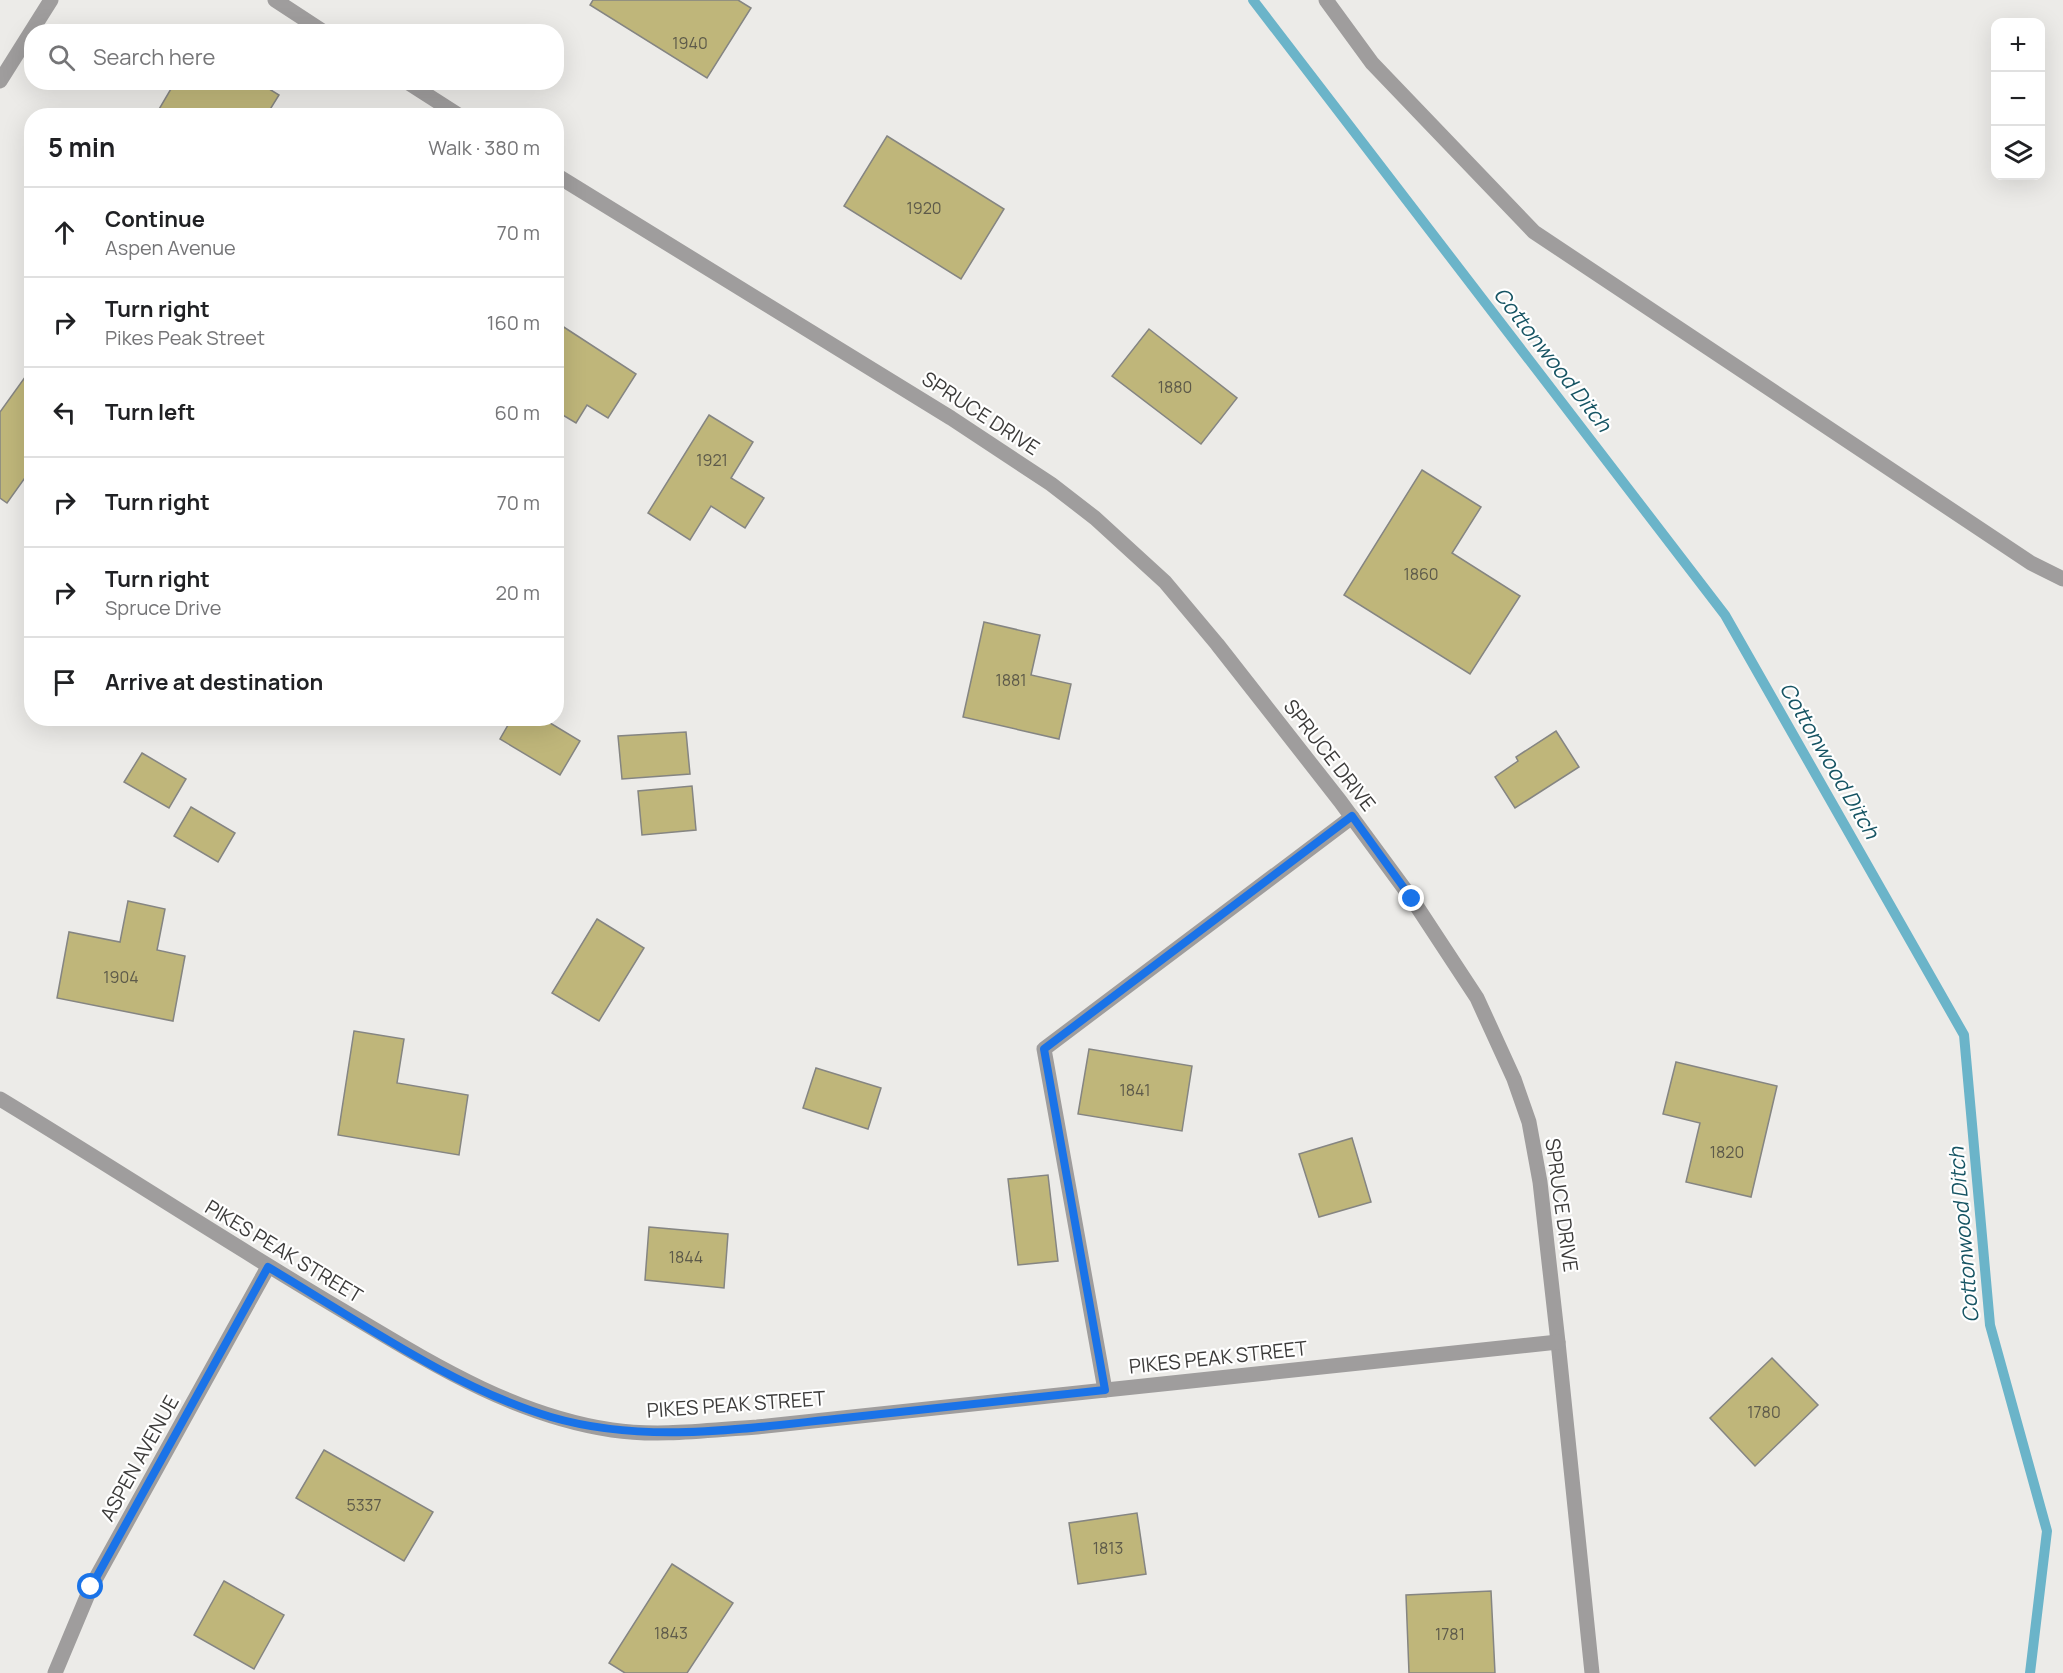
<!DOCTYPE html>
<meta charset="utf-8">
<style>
:root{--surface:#fff;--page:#f6f6f6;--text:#202124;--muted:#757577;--line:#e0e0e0}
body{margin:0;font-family:Manrope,sans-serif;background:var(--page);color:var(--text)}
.controls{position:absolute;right:18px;top:18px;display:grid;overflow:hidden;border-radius:12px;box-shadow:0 6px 24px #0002}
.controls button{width:54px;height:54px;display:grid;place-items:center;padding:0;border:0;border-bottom:2px solid var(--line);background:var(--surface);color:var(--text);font:30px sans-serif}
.stop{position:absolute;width:18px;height:18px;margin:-14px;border:4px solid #1a73e8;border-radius:50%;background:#fff}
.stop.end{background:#1a73e8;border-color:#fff;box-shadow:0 2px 6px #0008}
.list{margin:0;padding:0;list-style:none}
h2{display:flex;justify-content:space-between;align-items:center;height:78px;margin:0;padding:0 24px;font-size:26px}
h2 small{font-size:20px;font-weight:400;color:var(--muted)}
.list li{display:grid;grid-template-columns:39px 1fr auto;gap:18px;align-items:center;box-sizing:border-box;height:90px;padding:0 24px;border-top:2px solid var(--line)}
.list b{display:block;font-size:22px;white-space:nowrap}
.list p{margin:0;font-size:20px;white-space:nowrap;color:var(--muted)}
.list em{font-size:20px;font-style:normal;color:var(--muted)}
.icon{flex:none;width:33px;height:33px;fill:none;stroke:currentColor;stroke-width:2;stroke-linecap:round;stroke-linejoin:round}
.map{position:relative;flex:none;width:2063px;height:1673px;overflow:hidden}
.search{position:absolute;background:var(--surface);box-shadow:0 6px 24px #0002;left:24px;top:24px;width:540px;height:66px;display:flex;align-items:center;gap:15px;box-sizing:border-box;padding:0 21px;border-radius:24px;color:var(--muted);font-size:22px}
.panel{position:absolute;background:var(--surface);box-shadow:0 6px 24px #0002;left:24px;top:108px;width:540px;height:618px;border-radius:24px}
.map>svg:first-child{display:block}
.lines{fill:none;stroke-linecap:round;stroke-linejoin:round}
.stream{stroke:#6bb4c9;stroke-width:10}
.building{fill:#bfb67a;stroke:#858582;stroke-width:1.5}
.service{stroke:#9f9d9d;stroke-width:15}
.minor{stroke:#9f9d9d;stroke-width:15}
.tertiary{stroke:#9f9d9d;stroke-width:15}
.route{stroke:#1a73e8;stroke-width:8}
.labels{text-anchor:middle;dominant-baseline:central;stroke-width:4.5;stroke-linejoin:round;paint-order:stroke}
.number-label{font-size:16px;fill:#5d5a4a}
.street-label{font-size:20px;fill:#3c3b3a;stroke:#fff}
.water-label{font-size:21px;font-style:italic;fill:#165463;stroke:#fff}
</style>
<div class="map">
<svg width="2063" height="1673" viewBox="0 0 2063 1673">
<rect width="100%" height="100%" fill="#ecebe8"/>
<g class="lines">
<polyline class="stream" points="1253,0 1725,615 1964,1035 1990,1325 2047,1531 2030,1673"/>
</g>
<g class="building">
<polygon points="593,0 738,0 751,8 707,78 590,5"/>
<polygon points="175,82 258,82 279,95 266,116 155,116"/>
<polygon points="887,136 1004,209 961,279 844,206"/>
<polygon points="556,322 636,374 608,418 587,405 576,423 556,411"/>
<polygon points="1149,329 1237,398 1201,444 1112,376"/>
<polygon points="28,373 32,376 32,468 7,503 0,498 0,412"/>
<polygon points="709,415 753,442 731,478 764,498 745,528 711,506 690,540 648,513"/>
<polygon points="1422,470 1481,507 1452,553 1520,596 1470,674 1344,595"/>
<polygon points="984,622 1040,635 1031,675 1071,684 1059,739 963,717"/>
<polygon points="512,718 542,718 580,741 560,775 500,739"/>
<polygon points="1556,731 1579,767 1515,808 1495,777 1518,761 1516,757"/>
<polygon points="686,732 690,774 622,779 618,736"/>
<polygon points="142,753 186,779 169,808 124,782"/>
<polygon points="692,786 696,830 642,835 638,791"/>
<polygon points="191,807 235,833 218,862 174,836"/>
<polygon points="128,901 165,909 157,950 185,956 173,1021 57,998 69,932 120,942"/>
<polygon points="597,919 644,948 599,1021 552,993"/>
<polygon points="354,1031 404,1039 397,1083 468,1095 459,1155 338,1135"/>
<polygon points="1089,1049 1192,1066 1182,1131 1078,1114"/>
<polygon points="1676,1062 1777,1086 1751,1197 1686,1182 1700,1123 1663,1114"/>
<polygon points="816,1068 881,1088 868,1129 803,1108"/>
<polygon points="1352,1138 1371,1202 1319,1217 1299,1154"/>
<polygon points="1048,1175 1058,1261 1018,1265 1008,1179"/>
<polygon points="649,1227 728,1234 724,1288 645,1280"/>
<polygon points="1772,1358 1818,1405 1755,1466 1710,1418"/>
<polygon points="324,1450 433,1512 404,1561 296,1498"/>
<polygon points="1137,1513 1146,1574 1078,1584 1069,1523"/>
<polygon points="672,1564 733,1603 687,1673 625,1673 609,1663"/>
<polygon points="224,1581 284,1615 254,1669 194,1635"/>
<polygon points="1491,1591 1495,1673 1409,1673 1406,1595"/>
</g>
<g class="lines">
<g class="service">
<polyline points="1326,0 1372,63 1534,232 2031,563 2063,579"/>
<polyline points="1105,1390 1044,1049 1352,817"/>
</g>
<g class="minor">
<polyline points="275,0 324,32"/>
<polyline points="407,82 460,116"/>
<polyline points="556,175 951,418 1051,484 1095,518 1165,582 1217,644 1340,801 1412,899 1477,998 1514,1079 1529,1122 1540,1182 1558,1342 1592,1673"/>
<path d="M0,1099C114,1168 225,1241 340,1309C426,1360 511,1415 612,1430C659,1437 709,1430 757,1427L1558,1342"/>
<polyline points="55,1673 91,1587 268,1267"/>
</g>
<polyline class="tertiary" points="0,81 51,0"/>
</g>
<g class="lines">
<path class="route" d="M91,1587L268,1267C356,1319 453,1388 551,1417C647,1445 747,1428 844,1418C931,1408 1018,1399 1105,1390L1044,1049L1352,816L1412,899"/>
</g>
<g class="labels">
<g class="number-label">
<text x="690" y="43">1940</text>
<text x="924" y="208">1920</text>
<text x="1175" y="387">1880</text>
<text x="712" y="460">1921</text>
<text x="1421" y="574">1860</text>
<text x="1011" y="680">1881</text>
<text x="121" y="977">1904</text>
<text x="1135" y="1090">1841</text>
<text x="1727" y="1152">1820</text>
<text x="686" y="1257">1844</text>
<text x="1764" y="1412">1780</text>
<text x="364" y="1505">5337</text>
<text x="1108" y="1548">1813</text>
<text x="671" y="1633">1843</text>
<text x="1450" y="1634">1781</text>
</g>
<g class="street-label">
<text transform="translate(981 413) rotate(33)">SPRUCE DRIVE</text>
<text transform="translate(1330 755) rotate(52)">SPRUCE DRIVE</text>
<text transform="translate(1562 1205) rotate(82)">SPRUCE DRIVE</text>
<text transform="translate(284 1251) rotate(31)">PIKES PEAK STREET</text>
<text transform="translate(1218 1357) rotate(-6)">PIKES PEAK STREET</text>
<text transform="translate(736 1404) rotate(-4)">PIKES PEAK STREET</text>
<text transform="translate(139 1458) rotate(-61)">ASPEN AVENUE</text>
</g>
<g class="water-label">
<text transform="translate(1553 359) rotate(52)">Cottonwood Ditch</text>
<text transform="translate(1830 760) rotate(60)">Cottonwood Ditch</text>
<text transform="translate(1963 1235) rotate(-95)">Cottonwood Ditch</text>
</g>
</g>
</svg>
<div class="controls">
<button>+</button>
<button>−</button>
<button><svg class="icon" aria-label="layers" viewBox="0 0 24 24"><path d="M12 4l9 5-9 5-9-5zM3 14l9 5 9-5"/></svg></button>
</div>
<div class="stop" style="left:91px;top:1587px"></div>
<div class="stop end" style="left:1412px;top:899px"></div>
<div class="search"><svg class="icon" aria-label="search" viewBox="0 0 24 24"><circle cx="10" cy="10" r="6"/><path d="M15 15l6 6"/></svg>Search here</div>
<section class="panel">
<h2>5 min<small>Walk · 380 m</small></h2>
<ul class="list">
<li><svg class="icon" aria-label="ahead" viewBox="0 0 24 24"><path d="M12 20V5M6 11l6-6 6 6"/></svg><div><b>Continue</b><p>Aspen Avenue</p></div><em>70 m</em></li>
<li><svg class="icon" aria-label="right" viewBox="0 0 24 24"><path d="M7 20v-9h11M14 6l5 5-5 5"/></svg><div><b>Turn right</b><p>Pikes Peak Street</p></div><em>160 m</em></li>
<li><svg class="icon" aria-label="left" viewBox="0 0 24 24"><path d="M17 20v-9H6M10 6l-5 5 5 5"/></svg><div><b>Turn left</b></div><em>60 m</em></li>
<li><svg class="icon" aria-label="right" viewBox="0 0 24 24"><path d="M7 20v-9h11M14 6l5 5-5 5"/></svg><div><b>Turn right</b></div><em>70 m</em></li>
<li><svg class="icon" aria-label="right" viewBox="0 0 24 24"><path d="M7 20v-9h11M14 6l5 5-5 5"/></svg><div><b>Turn right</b><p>Spruce Drive</p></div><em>20 m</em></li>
<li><svg class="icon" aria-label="arrive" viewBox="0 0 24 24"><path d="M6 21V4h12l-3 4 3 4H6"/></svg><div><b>Arrive at destination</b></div></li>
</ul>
</section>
</div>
